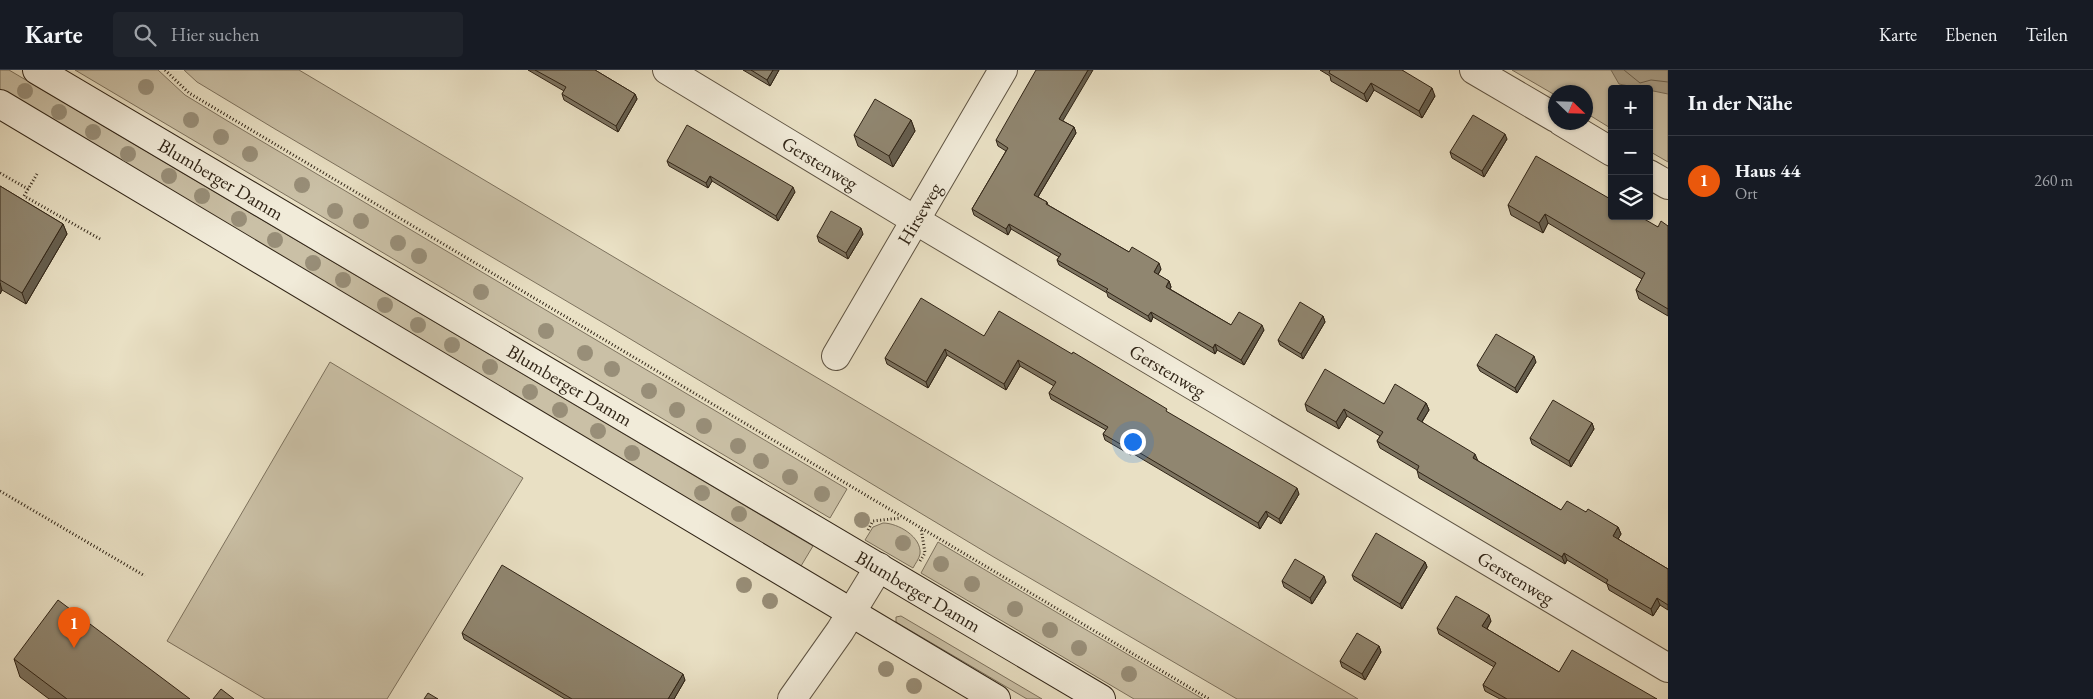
<!DOCTYPE html>
<html lang="de">
<meta charset="utf-8">
<style>
:root{--surface:#171b24;--page:#20242c;--text:#f1f3f6;--muted:#9ea1a6;--line:#363941;--accent:#ea580c}
body{margin:0;font-family:"EB Garamond",serif;background:var(--page);color:var(--text)}
.controls{position:absolute;right:15px;top:15px;display:grid;overflow:hidden;border-radius:5px;box-shadow:0 1px 4px #0004}
.controls button{width:45px;height:45px;display:grid;place-items:center;padding:0;border:0;border-bottom:1px solid var(--line);background:var(--surface);color:var(--text);font:25px sans-serif}
.compass{position:absolute;left:1548px;top:15px;width:45px;height:45px;border-radius:50%;background:var(--surface);box-shadow:0 1px 4px #0004;rotate:113deg}
.you{position:absolute;left:1132px;top:371px;width:18px;height:18px;margin:-12px;border:4px solid #fff;border-radius:50%;background:#1a73e8;box-shadow:0 0 0 8px #1a73e833}
.badge{display:grid;place-items:center;width:32px;height:32px;border-radius:50%;background:var(--accent);color:#fff;font-size:16px;font-weight:700}
.pin{position:absolute;translate:-50% -41px;filter:drop-shadow(0 1px 2px #0008)}
.pin::after{content:'';position:absolute;top:26px;width:18px;height:15px;background:inherit;clip-path:polygon(0 0,100% 0,50% 100%)}
.list{margin:0;padding:0;list-style:none}
h2{display:flex;justify-content:space-between;align-items:center;height:65px;margin:0;padding:0 20px;font-size:21px}
h2 small{font-size:16px;font-weight:400;color:var(--muted)}
.list li{display:grid;grid-template-columns:32px 1fr auto;gap:15px;align-items:center;box-sizing:border-box;height:90px;padding:0 20px;border-top:1px solid var(--line)}
.list b{display:block;font-size:19px;white-space:nowrap}
.list p{margin:0;font-size:16px;white-space:nowrap;color:var(--muted)}
.list em{font-size:16px;font-style:normal;color:var(--muted)}
.icon{flex:none;width:28px;height:28px;fill:none;stroke:currentColor;stroke-width:2;stroke-linecap:round;stroke-linejoin:round}
.map{position:relative;flex:none;width:1668px;height:629px;overflow:hidden}
header{display:flex;align-items:center;gap:30px;box-sizing:border-box;height:70px;padding:0 25px;background:var(--surface);border-bottom:1px solid var(--line)}
header strong{font-size:24px}
nav{display:flex;gap:28px;margin-inline-start:auto;font-size:18px}
.search{width:350px;height:45px;background:var(--page);display:flex;align-items:center;gap:12px;box-sizing:border-box;padding:0 18px;border-radius:5px;color:var(--muted);font-size:19px}
main{display:flex}
aside{flex:1;background:var(--surface)}
.map>svg:first-child{display:block}
.green{fill:#cac0a6;stroke:#7d725e}
.water{fill:#aaa089;stroke:#796e5b}
.lines{fill:none;stroke-linecap:round;stroke-linejoin:round}
.shore{stroke:#6d6250;stroke-width:1}
.minor-casing{stroke:#5e5342;stroke-width:30}
.secondary-casing{stroke:#302416;stroke-width:30}
.path{stroke:#302416;stroke-width:3;stroke-dasharray:1 2.5;stroke-linecap:butt}
.minor{stroke:#f1ebd9;stroke-width:28}
.secondary{stroke:#f1ebd9;stroke-width:28}
.tree{fill:#988e78}
.wall{fill:#7c7360;stroke:#302416}
.shaded-wall{fill:#655e4e;stroke:#302416}
.building{fill:#908670;stroke:#302416}
.labels{text-anchor:middle;dominant-baseline:central;stroke-width:4;stroke-linejoin:round;paint-order:stroke}
.street-label{font-size:19px;fill:#302416;stroke:#f1ebd9}
</style>
<header>
<strong>Karte</strong>
<div class="search"><svg class="icon" aria-label="search" viewBox="0 0 24 24"><circle cx="10" cy="10" r="6"/><path d="M15 15l6 6"/></svg>Hier suchen</div>
<nav><a>Karte</a><a>Ebenen</a><a>Teilen</a></nav>
</header>
<main>
<div class="map">
<svg width="1668" height="629" viewBox="0 0 1668 629">
<rect width="100%" height="100%" fill="#e9e0c4"/>
<filter id="stains"><feTurbulence type="fractalNoise" baseFrequency=".004" numOctaves="4"/><feColorMatrix values="0 0 0 0 .2 0 0 0 0 .09 0 0 0 0 .02 0 0 0 .5 -.17"/></filter>
<radialGradient id="worn" r=".72"><stop offset=".6" stop-color="#630" stop-opacity="0"/><stop offset="1" stop-color="#630" stop-opacity=".3"/></radialGradient>
<g class="green">
<polygon points="0,0 9,0 813,476 801,496 0,19"/>
<polygon points="75,0 158,0 185,25 226,50 847,419 830,448"/>
<polygon points="184,0 299,0 1358,629 1237,629 992,486 607,255 275,59 197,12"/>
<polygon points="1512,0 1668,0 1668,92 1649,81 1649,19 1612,19 1612,59 1586,43 1586,22 1556,22 1555,25"/>
<polygon points="330,292 523,408 387,629 265,629 167,571"/>
<path d="M883,453C898,453 922,467 920,484C919,489 915,494 913,498L865,470L873,457Z"/>
<polygon points="938,472 1203,629 1134,629 921,503"/>
<polygon points="901,546 1042,629 1027,629 896,552 896,547"/>
</g>
<polygon class="water" points="1611,0 1668,0 1668,24 1619,14"/>
<g class="lines">
<polyline class="shore" points="1624,0 1640,13 1651,10 1668,12"/>
<defs>
<g id="minor">
<path id="s1" d="M667,0L915,150L1668,598"/>
<polyline points="1474,0 1556,48"/>
<polyline points="1562,52 1612,82"/>
<polyline points="1649,104 1668,115"/>
<path id="s2" d="M836,286L1003,0"/>
<polyline points="792,629 840,561 879,497"/>
</g>
<g id="secondary">
<path id="s3" d="M37,0L1101,629"/>
<polyline points="0,34 996,629"/>
</g>
</defs>
<use href="#minor" class="minor-casing"/>
<use href="#secondary" class="secondary-casing"/>
<g class="path">
<polyline points="165,0 189,23 1209,629"/>
<polyline points="0,103 28,119"/>
<polyline points="37,104 24,126 100,169"/>
<polyline points="0,421 145,506"/>
<polyline points="868,460 873,451 901,448"/>
<polyline points="920,491 925,483 921,458"/>
</g>
<use href="#minor" class="minor"/>
<use href="#secondary" class="secondary"/>
</g>
<g class="tree">
<circle cx="146" cy="17" r="8"/>
<circle cx="25" cy="21" r="8"/>
<circle cx="59" cy="42" r="8"/>
<circle cx="191" cy="50" r="8"/>
<circle cx="93" cy="62" r="8"/>
<circle cx="221" cy="67" r="8"/>
<circle cx="128" cy="84" r="8"/>
<circle cx="250" cy="84" r="8"/>
<circle cx="169" cy="106" r="8"/>
<circle cx="302" cy="115" r="8"/>
<circle cx="202" cy="126" r="8"/>
<circle cx="335" cy="141" r="8"/>
<circle cx="239" cy="149" r="8"/>
<circle cx="361" cy="151" r="8"/>
<circle cx="275" cy="170" r="8"/>
<circle cx="398" cy="173" r="8"/>
<circle cx="419" cy="186" r="8"/>
<circle cx="313" cy="193" r="8"/>
<circle cx="343" cy="210" r="8"/>
<circle cx="481" cy="222" r="8"/>
<circle cx="385" cy="235" r="8"/>
<circle cx="418" cy="255" r="8"/>
<circle cx="546" cy="261" r="8"/>
<circle cx="452" cy="275" r="8"/>
<circle cx="585" cy="283" r="8"/>
<circle cx="490" cy="297" r="8"/>
<circle cx="612" cy="299" r="8"/>
<circle cx="649" cy="321" r="8"/>
<circle cx="530" cy="322" r="8"/>
<circle cx="560" cy="340" r="8"/>
<circle cx="677" cy="340" r="8"/>
<circle cx="704" cy="356" r="8"/>
<circle cx="598" cy="361" r="8"/>
<circle cx="738" cy="376" r="8"/>
<circle cx="632" cy="383" r="8"/>
<circle cx="761" cy="391" r="8"/>
<circle cx="790" cy="407" r="8"/>
<circle cx="702" cy="423" r="8"/>
<circle cx="822" cy="424" r="8"/>
<circle cx="739" cy="444" r="8"/>
<circle cx="862" cy="450" r="8"/>
<circle cx="903" cy="473" r="8"/>
<circle cx="941" cy="494" r="8"/>
<circle cx="972" cy="514" r="8"/>
<circle cx="744" cy="515" r="8"/>
<circle cx="770" cy="531" r="8"/>
<circle cx="1015" cy="539" r="8"/>
<circle cx="1050" cy="560" r="8"/>
<circle cx="1079" cy="578" r="8"/>
<circle cx="886" cy="599" r="8"/>
<circle cx="1129" cy="604" r="8"/>
<circle cx="914" cy="616" r="8"/>
</g>
<g class="wall">
<polygon points="528,0 595,0 635,24 637,29 618,62 564,30 562,24 564,21"/>
<polygon points="743,0 779,0 770,16"/>
<polygon points="1320,0 1402,0 1435,26 1422,48 1374,20 1367,32 1331,11 1330,6"/>
<polygon points="911,50 915,61 893,97 858,76 854,65"/>
<polygon points="1063,51 1074,57 1076,63 1038,127 1047,132 1048,135 1129,182 1161,199 1158,205 1169,211 1171,217 1170,219 1231,255 1264,260 1244,295 1217,280 1215,284 1153,247 1151,252 1108,227 1107,223 1059,195 1057,190 1059,187 1011,159 1008,165 974,145 972,139 1006,81 998,76 996,70"/>
<polygon points="1507,69 1484,107 1452,88 1450,82"/>
<polygon points="667,91 795,122 778,151 712,111 708,118 669,96"/>
<polygon points="0,116 63,154 67,164 26,234 2,220 0,224"/>
<polygon points="1508,135 1658,157 1668,156 1668,246 1639,229 1636,220 1642,209 1548,153 1543,163 1511,145"/>
<polygon points="863,164 848,189 819,172 817,166"/>
<polygon points="1323,246 1325,252 1303,289 1280,275 1278,270"/>
<polygon points="984,266 1168,343 1299,424 1281,454 1268,446 1260,459 1132,383 1131,385 1105,370 1103,364 1106,360 1051,329 1049,323 1054,316 1020,296 1006,320 947,285 928,318 887,294 885,288"/>
<polygon points="1536,292 1517,323 1480,301 1477,295"/>
<polygon points="1426,333 1429,340 1422,352 1478,391 1561,440 1586,442 1618,457 1621,464 1618,469 1668,499 1668,540 1660,535 1653,546 1609,520 1607,514 1567,490 1565,494 1419,408 1417,400 1380,378 1377,371 1380,366 1347,346 1339,359 1307,341 1305,334"/>
<polygon points="1592,353 1594,359 1571,397 1532,374 1530,368"/>
<polygon points="1425,492 1427,497 1402,539 1354,510 1352,505"/>
<polygon points="1282,511 1326,512 1312,534 1284,517"/>
<polygon points="1491,551 1487,559 1559,602 1657,629 1500,629 1485,621 1483,615 1494,597 1439,564 1437,558"/>
<polygon points="462,563 685,610 674,629 565,629 464,569"/>
<polygon points="1379,576 1381,582 1365,610 1342,597 1340,591"/>
<polygon points="14,589 190,629 49,629 20,607"/>
</g>
<g class="shaded-wall">
<polygon points="773,0 779,0 770,16 767,10"/>
<polygon points="1088,0 1093,0 1061,54 1059,49"/>
<polygon points="1371,13 1374,20 1367,32 1364,24"/>
<polygon points="1432,18 1435,26 1422,48 1419,41"/>
<polygon points="635,24 637,29 618,62 616,56"/>
<polygon points="911,50 915,61 893,97 889,86"/>
<polygon points="1074,57 1076,63 1036,130 1034,125"/>
<polygon points="1505,64 1507,69 1484,107 1482,101"/>
<polygon points="710,106 712,111 708,118 706,113"/>
<polygon points="793,117 795,122 778,151 776,146"/>
<polygon points="1545,144 1548,153 1543,163 1539,153"/>
<polygon points="63,154 67,164 26,234 22,223"/>
<polygon points="1009,154 1011,159 1008,165 1006,159"/>
<polygon points="861,158 863,164 848,189 846,183"/>
<polygon points="1159,193 1161,199 1156,208 1154,202"/>
<polygon points="1169,211 1171,217 1168,222 1166,217"/>
<polygon points="0,213 2,220 0,224"/>
<polygon points="1151,242 1153,247 1151,252 1148,246"/>
<polygon points="1323,246 1325,252 1303,289 1301,284"/>
<polygon points="1262,255 1264,260 1244,295 1241,290"/>
<polygon points="1215,274 1217,280 1215,284 1213,278"/>
<polygon points="945,279 947,285 928,318 926,312"/>
<polygon points="1534,286 1536,292 1517,323 1515,318"/>
<polygon points="1018,290 1020,296 1006,320 1004,314"/>
<polygon points="1426,333 1429,340 1419,356 1417,349"/>
<polygon points="1344,339 1347,346 1339,359 1336,352"/>
<polygon points="1592,353 1594,359 1571,397 1569,391"/>
<polygon points="1130,377 1132,383 1131,385 1129,379"/>
<polygon points="1475,384 1478,391 1473,388"/>
<polygon points="1297,418 1299,424 1281,454 1279,449"/>
<polygon points="1266,441 1268,446 1260,459 1258,453"/>
<polygon points="1618,457 1621,464 1616,473 1613,466"/>
<polygon points="1564,483 1567,490 1565,494 1562,487"/>
<polygon points="1425,492 1427,497 1402,539 1400,534"/>
<polygon points="1324,506 1326,512 1312,534 1310,528"/>
<polygon points="1657,528 1660,535 1653,546 1651,539"/>
<polygon points="1489,545 1491,551 1485,562 1482,556"/>
<polygon points="1379,576 1381,582 1365,610 1362,604"/>
<polygon points="683,604 685,610 674,629 668,629"/>
</g>
<g class="building">
<polygon points="535,0 595,0 635,24 616,56 562,24 566,17"/>
<polygon points="751,0 773,0 767,10"/>
<polygon points="1036,0 1088,0 1059,49 1074,57 1034,125 1047,132 1046,134 1129,182 1132,177 1159,193 1154,202 1169,211 1166,217 1231,255 1239,242 1262,255 1241,290 1215,274 1213,278 1151,242 1148,246 1106,221 1108,219 1057,190 1061,184 1009,154 1006,159 972,139 1008,78 996,70"/>
<polygon points="1330,0 1402,0 1432,18 1419,41 1371,13 1364,24 1329,3"/>
<polygon points="875,29 911,50 889,86 854,65"/>
<polygon points="1473,45 1505,64 1482,101 1450,82"/>
<polygon points="687,55 793,117 776,146 710,106 706,113 667,91"/>
<polygon points="1536,86 1612,130 1612,146 1639,146 1658,157 1661,151 1668,156 1668,239 1636,220 1645,203 1545,144 1539,153 1508,135"/>
<polygon points="0,116 63,154 22,223 0,210"/>
<polygon points="831,141 861,158 846,183 817,166"/>
<polygon points="921,228 984,266 999,241 1072,284 1073,282 1167,339 1166,341 1297,418 1279,449 1266,441 1258,453 1130,377 1129,379 1103,364 1108,357 1049,323 1056,312 1018,290 1004,314 945,279 926,312 885,288"/>
<polygon points="1300,232 1323,246 1301,284 1278,270"/>
<polygon points="1496,264 1534,286 1515,318 1477,295"/>
<polygon points="1325,299 1384,334 1395,314 1426,333 1417,349 1475,384 1473,388 1561,440 1567,431 1586,442 1588,439 1618,457 1613,466 1668,499 1668,535 1657,528 1651,539 1606,513 1608,510 1564,483 1562,487 1417,401 1419,396 1377,371 1383,362 1344,339 1336,352 1305,334"/>
<polygon points="1553,330 1592,353 1569,391 1530,368"/>
<polygon points="1376,463 1425,492 1400,534 1352,505"/>
<polygon points="1295,489 1324,506 1310,528 1282,511"/>
<polygon points="502,495 683,604 668,629 572,629 462,563"/>
<polygon points="1456,526 1489,545 1482,556 1559,602 1572,580 1657,629 1507,629 1483,615 1496,593 1437,558"/>
<polygon points="58,530 190,629 67,629 14,589"/>
<polygon points="1357,563 1379,576 1362,604 1340,591"/>
<polygon points="221,619 234,629 213,629"/>
<polygon points="428,623 438,629 424,629"/>
</g>
<g class="labels">
<g class="street-label">
<text stroke="none"><textPath href="#s1" startOffset="179">Gerstenweg</textPath></text>
<text stroke="none"><textPath href="#s3" startOffset="214">Blumberger Damm</textPath></text>
<text stroke="none"><textPath href="#s2" startOffset="165">Hirseweg</textPath></text>
<text stroke="none"><textPath href="#s1" startOffset="584">Gerstenweg</textPath></text>
<text stroke="none"><textPath href="#s3" startOffset="619">Blumberger Damm</textPath></text>
<text stroke="none"><textPath href="#s1" startOffset="989">Gerstenweg</textPath></text>
<text stroke="none"><textPath href="#s3" startOffset="1024">Blumberger Damm</textPath></text>
</g>
</g>
<rect width="100%" height="100%" filter="url(#stains)"/>
<rect width="100%" height="100%" fill="url(#worn)"/>
</svg>
<div class="controls">
<button>+</button>
<button>−</button>
<button><svg class="icon" aria-label="layers" viewBox="0 0 24 24"><path d="M12 4l9 5-9 5-9-5zM3 14l9 5 9-5"/></svg></button>
</div>
<svg class="compass" viewBox="-18 -18 36 36"><path d="M0-13l5 13h-10z" fill="#e53935"/><path d="M0 13l5-13h-10z" fill="#9ea1a6"/></svg>
<div class="you"></div>
<div class="pin badge" style="left:74px;top:578px">1</div>
</div>
<aside>
<h2>In der Nähe<small></small></h2>
<ul class="list">
<li><span class="badge">1</span><div><b>Haus 44</b><p>Ort</p></div><em>260 m</em></li>
</ul>
</aside>
</main>
